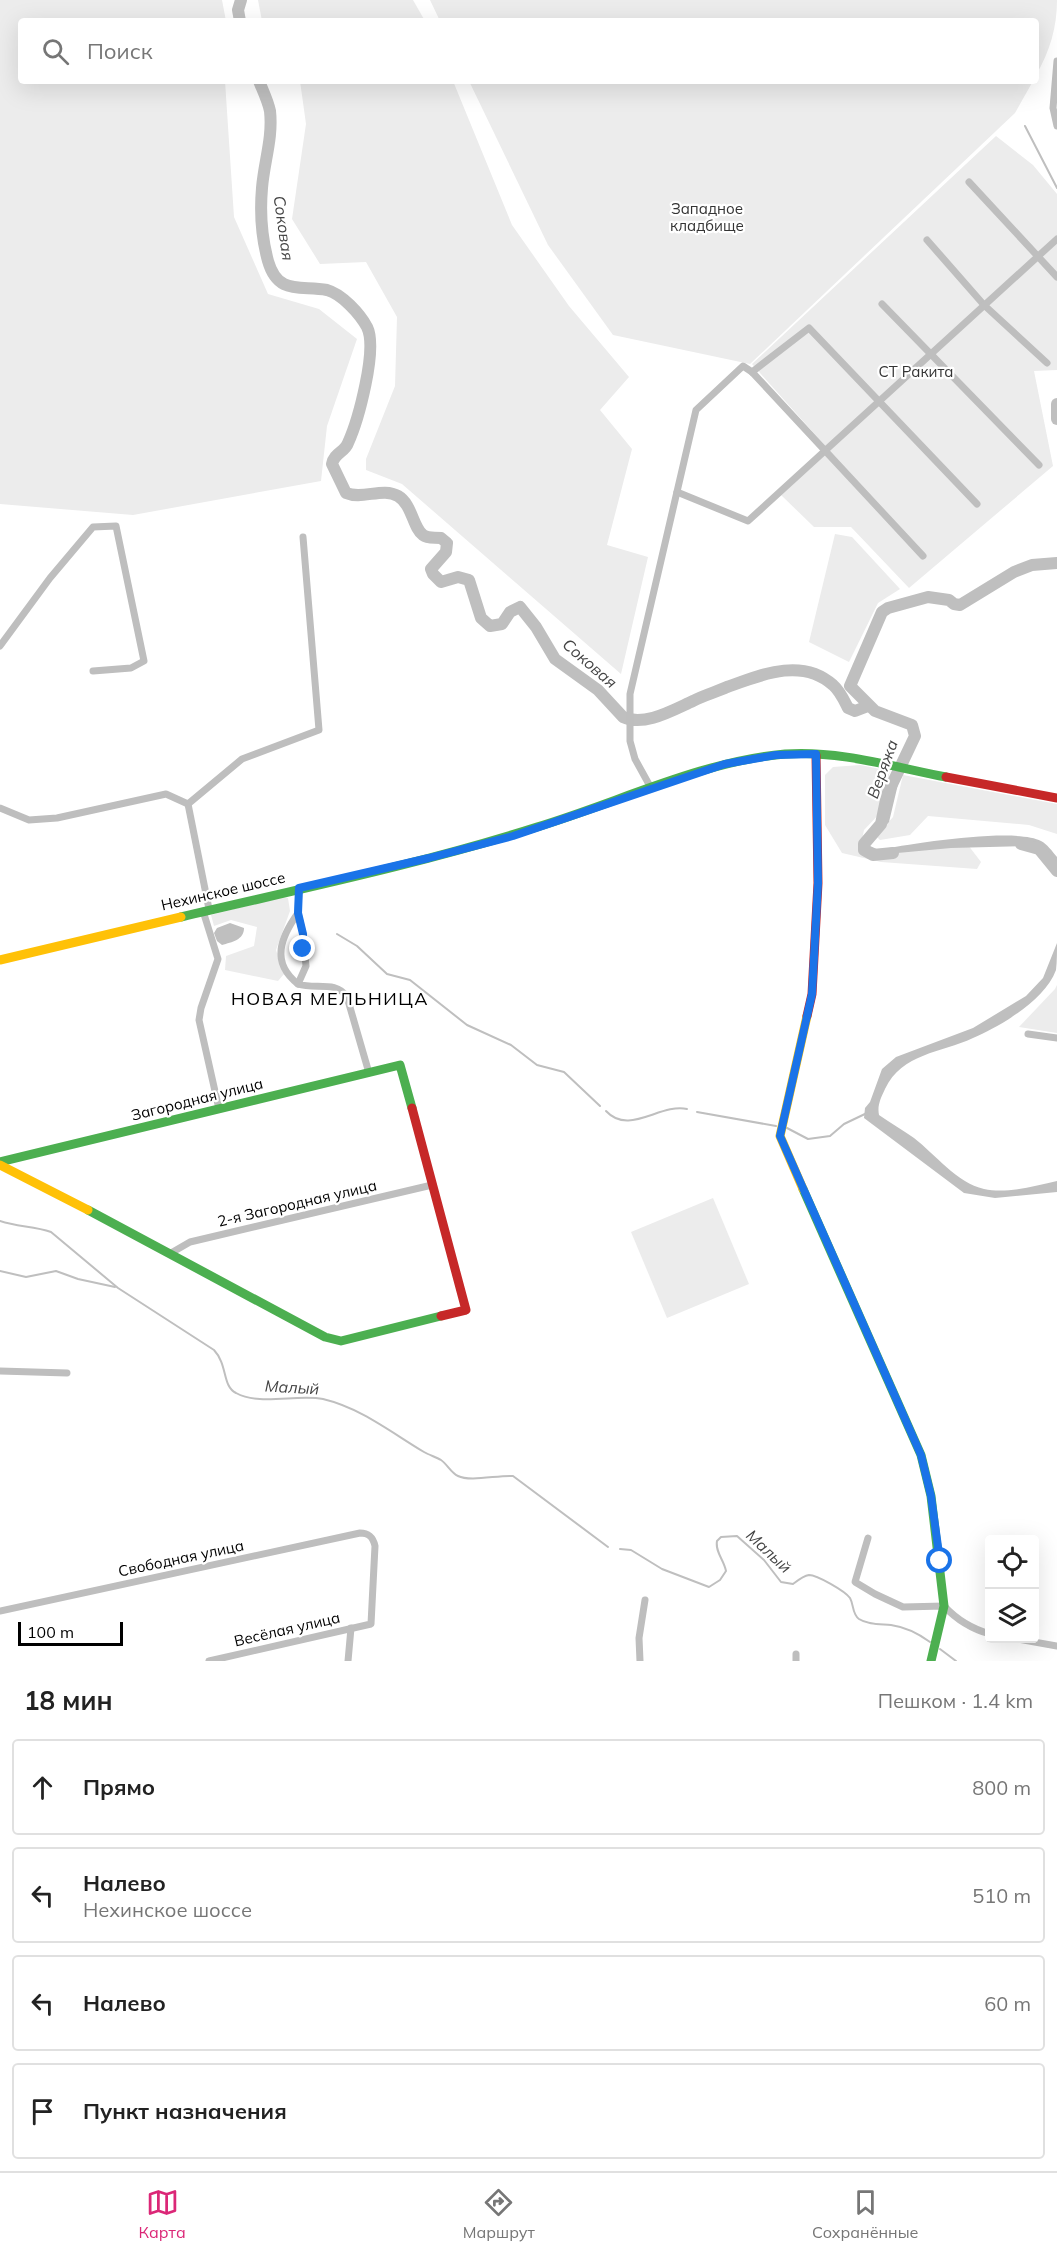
<!DOCTYPE html>
<html lang="ru">
<meta charset="utf-8">
<style>
:root{--surface:#fff;--page:#f2f2f2;--text:#222;--muted:#767676;--line:#e0e0e0;--accent:#db2777}
body{margin:0;font-family:Mulish,sans-serif;background:var(--page);color:var(--text)}
.controls{position:absolute;right:18px;bottom:18px;display:grid;overflow:hidden;border-radius:6px;box-shadow:0 6px 24px #0002}
.controls button{width:54px;height:54px;display:grid;place-items:center;padding:0;border:0;border-bottom:2px solid var(--line);background:var(--surface);color:var(--text);font:30px sans-serif}
.scale{position:absolute;left:18px;bottom:15px;width:105px;box-sizing:border-box;padding-left:6px;border:3px solid #000;border-top:0;font-size:16px;line-height:21px;white-space:nowrap;color:#000;-webkit-text-stroke:4px #fff;paint-order:stroke}
.stop{position:absolute;width:18px;height:18px;margin:-14px;border:4px solid #1a73e8;border-radius:50%;background:#fff}
.stop.end{background:#1a73e8;border-color:#fff;box-shadow:0 2px 6px #0008}
.list{margin:0;padding:0;list-style:none}
h2{display:flex;justify-content:space-between;align-items:center;height:78px;margin:0;padding:0 24px;font-size:26px}
h2 small{font-size:20px;font-weight:400;color:var(--muted)}
.list li{display:grid;grid-template-columns:39px 1fr auto;gap:18px;align-items:center;box-sizing:border-box;height:96px;margin:0 12px 12px;padding:0 12px;border:2px solid var(--line);border-radius:6px}
.list b{display:block;font-size:22px;white-space:nowrap}
.list p{margin:0;font-size:20px;white-space:nowrap;color:var(--muted)}
.list em{font-size:20px;font-style:normal;color:var(--muted)}
.icon{flex:none;width:33px;height:33px;fill:none;stroke:currentColor;stroke-width:2;stroke-linecap:round;stroke-linejoin:round}
.map{position:relative;flex:none;width:1057px;height:1661px;overflow:hidden}
.search{position:absolute;background:var(--surface);box-shadow:0 6px 24px #0002;left:18px;right:18px;top:18px;height:66px;display:flex;align-items:center;gap:15px;box-sizing:border-box;padding:0 21px;border-radius:6px;color:var(--muted);font-size:22px}
.sheet{height:510px;background:var(--surface)}
nav{display:flex;justify-content:space-around;align-items:center;box-sizing:border-box;height:84px;border-top:2px solid var(--line);background:var(--surface);font-size:16px;color:var(--muted)}
nav a{display:grid;justify-items:center;gap:3px}
nav .on{color:var(--accent)}
.map>svg:first-child{display:block}
.green{fill:#ececec}
.water{fill:#bfbfbf}
.lines{fill:none;stroke-linecap:round;stroke-linejoin:round}
.stream{stroke:#bfbfbf;stroke-width:2}
.river{stroke:#bfbfbf;stroke-width:12}
.street{stroke:#bebebe;stroke-width:7}
.fast{stroke:#4caf50;stroke-width:9}
.slow{stroke:#ffc107;stroke-width:9}
.jam{stroke:#c62828;stroke-width:9}
.route{stroke:#1a73e8;stroke-width:8}
.labels{text-anchor:middle;dominant-baseline:central;stroke-width:4.5;stroke-linejoin:round;paint-order:stroke}
.park-label{font-size:15px;fill:#333;stroke:#fff}
.street-label{font-size:15px;fill:#000;stroke:#fff}
.water-label{font-size:16px;font-style:italic;fill:#444;stroke:#fff}
.quarter-label{font-size:18px;letter-spacing:1.5px;fill:#000;stroke:#fff}
</style>
<div class="map">
<svg width="1057" height="1661" viewBox="0 0 1057 1661">
<rect width="100%" height="100%" fill="#fff"/>
<g class="green">
<polygon points="0,0 222,0 226,21 21,21 21,81 225,81 234,217 268,294 319,309 357,339 327,426 321,481 133,515 0,504"/>
<polygon points="258,0 413,0 425,21 262,21"/>
<path d="M430,0H1057C1057,27 1050,51 1036,75V21H440Z"/>
<polygon points="300,81 453,81 512,225 569,306 629,377 600,410 632,449 607,545 648,557 621,674 402,484 366,470 366,459 395,386 397,317 366,262 320,264 292,219 306,124"/>
<polygon points="469,81 1033,81 1015,113 750,364 613,335 548,245"/>
<polygon points="996,136 1033,165 1057,194 1057,370 1034,371 1053,466 909,588 851,527 814,527 781,495 829,450 752,364"/>
<polygon points="835,534 852,537 900,589 878,603 849,662 809,642"/>
<polygon points="860,765 890,771 881,812 864,830 861,844 878,853 968,845 981,862 977,869 881,862 842,853 825,825 825,775 833,767"/>
<polygon points="903,775 1057,804 1057,834 1029,825 928,816 910,835 880,840 876,836 893,817"/>
<polygon points="282,897 288,898 290,911 276,950 284,974 278,981 225,970 226,956 254,946 257,927 231,920 214,926 211,915"/>
<polygon points="1057,985 1057,1033 1019,1027 1055,989"/>
<polygon points="713,1198 749,1284 667,1318 631,1232"/>
</g>
<g class="water">
<path d="M892,778L899,780L889,822L871,842L870,846L879,850C909,844 1016,827 1041,841C1047,844 1052,851 1057,857V872L1039,848L1030,846L951,848L876,855C870,852 864,848 866,841L881,824Z"/>
<path d="M230,923L244,928C244,940 232,942 222,945L217,941L214,933L217,928Z"/>
<path d="M1057,943C1057,951 1057,962 1056,970C1045,1000 1001,1026 973,1038C941,1053 902,1053 885,1089C881,1098 877,1105 879,1115C890,1123 903,1130 914,1138C935,1154 957,1183 984,1189C1007,1194 1035,1186 1057,1181V1192L995,1198L964,1193L864,1118L865,1108L870,1102L882,1069L896,1057L973,1028L1026,996L1043,978Z"/>
</g>
<g class="lines">
<g class="stream">
<polyline points="1025,126 1057,188"/>
<polyline points="337,934 357,946 387,974 410,980 467,1025 511,1045 537,1065 564,1072 600,1106"/>
<path d="M606,1111C629,1136 660,1103 687,1109"/>
<polyline points="697,1112 776,1126"/>
<polyline points="787,1128 808,1139 830,1136 844,1124 867,1113"/>
<path d="M0,1221C17,1227 34,1226 51,1232L118,1288L214,1350C228,1365 222,1386 236,1393C259,1406 297,1394 323,1399C361,1408 392,1433 424,1452C429,1455 436,1457 441,1460C447,1464 451,1473 458,1476C470,1482 498,1475 513,1476L608,1547"/>
<polyline points="0,1271 26,1277 56,1271 78,1279 115,1287"/>
<path d="M620,1549L631,1550L662,1569L709,1587L720,1580L726,1571C724,1560 715,1552 717,1541L721,1537L737,1536L764,1560L781,1582L793,1584C797,1581 803,1576 809,1575C817,1575 845,1591 850,1598C854,1605 852,1614 859,1619C868,1625 881,1624 891,1625C905,1627 919,1634 930,1642"/>
<polyline points="940,1649 956,1661"/>
</g>
<g class="river">
<polyline points="240,21 238,10 241,0"/>
<path d="M259,81C263,91 268,101 270,111C273,138 264,162 262,188C260,211 262,239 268,261C278,296 301,285 327,290C342,294 360,314 367,327C378,349 358,421 348,443C345,452 334,453 332,464L346,493C362,500 383,487 398,496C412,504 413,528 423,535C428,539 435,537 441,538L447,543L446,552L431,569L433,574L441,582L458,577L469,580L481,618L490,626L502,624L510,612L520,607L536,627L555,659L598,690L623,717C644,727 673,710 693,701C704,695 716,692 727,687C760,675 802,657 833,685C840,691 844,700 848,708L855,711L868,706"/>
<polyline points="1057,404 1057,419"/>
<polyline points="1021,844 1039,849 1057,871"/>
<polyline points="893,853 873,855 864,850 864,844 881,824 887,795 915,736 912,725 875,711 850,686 882,612 888,608 928,597 949,600 954,604 960,605 1014,572 1032,565 1057,563"/>
</g>
<g class="street">
<polyline points="1057,61 1053,108 1057,126"/>
<polyline points="969,182 1057,277"/>
<polyline points="927,240 984,305 1047,363"/>
<polyline points="882,304 1039,465"/>
<polyline points="752,372 809,328 977,504"/>
<polyline points="677,492 748,521 1057,239"/>
<polyline points="0,646 50,578 93,527 116,526 144,661 131,668 93,671"/>
<polyline points="651,788 635,759 630,741 630,694 696,410 743,366 752,372 923,556"/>
<polyline points="188,804 209,909"/>
<polyline points="0,808 29,820 57,818 166,794 188,804 242,759 319,730 303,537"/>
<path d="M299,888L298,913L303,934L306,966L298,984C315,990 336,980 347,997L369,1073"/>
<polyline points="203,911 218,959 201,1008 199,1020 219,1109"/>
<path d="M298,984C270,962 281,937 298,913"/>
<polyline points="1028,1034 1057,1038"/>
<polyline points="171,1253 190,1242 432,1185"/>
<polyline points="0,1371 67,1373"/>
<path d="M868,1538L855,1582L875,1594L903,1607L944,1606C957,1620 972,1629 990,1634"/>
<path d="M0,1611L360,1533C369,1533 373,1537 375,1546L371,1624L209,1661"/>
<polyline points="1012,1638 1057,1646"/>
<polyline points="348,1661 351,1628"/>
<polyline points="640,1661 639,1638 645,1600"/>
<polyline points="796,1661 796,1654"/>
</g>
<g class="fast">
<path d="M181,917C300,889 421,864 537,827C617,803 702,761 785,754C838,750 894,767 946,777"/>
<polyline points="0,1162 400,1065 412,1108"/>
<polyline points="803,1189 921,1455 931,1496 944,1606 931,1661"/>
<polyline points="88,1210 325,1337 341,1341 441,1316"/>
</g>
<g class="slow">
<polyline points="0,960 181,917"/>
<polyline points="0,1165 88,1210"/>
<polyline points="803,1189 780,1136 807,1016"/>
</g>
<g class="jam">
<polyline points="946,777 1057,798"/>
<polyline points="807,1016 812,994 818,883 816,755"/>
<polyline points="412,1108 466,1310 441,1316"/>
</g>
</g>
<g class="lines">
<polyline class="route" points="303,949 303,934 298,913 299,888 429,858 513,836 725,764 776,755 816,754 818,883 812,994 780,1136 921,1455 931,1496 940,1561"/>
</g>
<g class="labels">
<g class="park-label">
<text x="707" y="208">Западное<tspan x="707" dy="17">кладбище</tspan></text>
<text x="916" y="371">СТ Ракита</text>
</g>
<g class="street-label">
<text transform="translate(223 891) rotate(-13)">Нехинское шоссе</text>
<text transform="translate(197 1099) rotate(-14)">Загородная улица</text>
<text transform="translate(297 1203) rotate(-13)">2-я Загородная улица</text>
<text transform="translate(181 1558) rotate(-12)">Свободная улица</text>
<text transform="translate(287 1629) rotate(-13)">Весёлая улица</text>
</g>
<g class="water-label">
<text transform="translate(284 228) rotate(82)">Соковая</text>
<text transform="translate(590 663) rotate(41)">Соковая</text>
<text transform="translate(882 769) rotate(-70)">Веряжа</text>
<text transform="translate(292 1387) rotate(3)">Малый</text>
<text transform="translate(769 1551) rotate(43)">Малый</text>
</g>
<g class="quarter-label">
<text x="330" y="998">НОВАЯ МЕЛЬНИЦА</text>
</g>
</g>
</svg>
<div class="controls">
<button><svg class="icon" aria-label="locate" viewBox="0 0 24 24"><circle cx="12" cy="12" r="6"/><path d="M12 2v4M12 18v4M2 12h4M18 12h4"/></svg></button>
<button><svg class="icon" aria-label="layers" viewBox="0 0 24 24"><path d="M12 4l9 5-9 5-9-5zM3 14l9 5 9-5"/></svg></button>
</div>
<div class="scale">100 m</div>
<div class="stop" style="left:940px;top:1561px"></div>
<div class="stop end" style="left:303px;top:949px"></div>
<div class="search"><svg class="icon" aria-label="search" viewBox="0 0 24 24"><circle cx="10" cy="10" r="6"/><path d="M15 15l6 6"/></svg>Поиск</div>
</div>
<section class="sheet">
<h2>18 мин<small>Пешком · 1.4 km</small></h2>
<ul class="list">
<li><svg class="icon" aria-label="ahead" viewBox="0 0 24 24"><path d="M12 20V5M6 11l6-6 6 6"/></svg><div><b>Прямо</b></div><em>800 m</em></li>
<li><svg class="icon" aria-label="left" viewBox="0 0 24 24"><path d="M17 20v-9H6M10 6l-5 5 5 5"/></svg><div><b>Налево</b><p>Нехинское шоссе</p></div><em>510 m</em></li>
<li><svg class="icon" aria-label="left" viewBox="0 0 24 24"><path d="M17 20v-9H6M10 6l-5 5 5 5"/></svg><div><b>Налево</b></div><em>60 m</em></li>
<li><svg class="icon" aria-label="arrive" viewBox="0 0 24 24"><path d="M6 21V4h12l-3 4 3 4H6"/></svg><div><b>Пункт назначения</b></div></li>
</ul>
</section>
<nav>
<a class="on"><svg class="icon" aria-label="map" viewBox="0 0 24 24"><path d="M3 6l6-2 6 2 6-2v14l-6 2-6-2-6 2zM9 4v14M15 6v14"/></svg>Карта</a>
<a><svg class="icon" aria-label="directions" viewBox="0 0 24 24"><path d="M12 3l9 9-9 9-9-9zM9 14v-3h6M13 9l2 2-2 2"/></svg>Маршрут</a>
<a><svg class="icon" aria-label="saved" viewBox="0 0 24 24"><path d="M7 4h10v16l-5-4-5 4z"/></svg>Сохранённые</a>
</nav>
